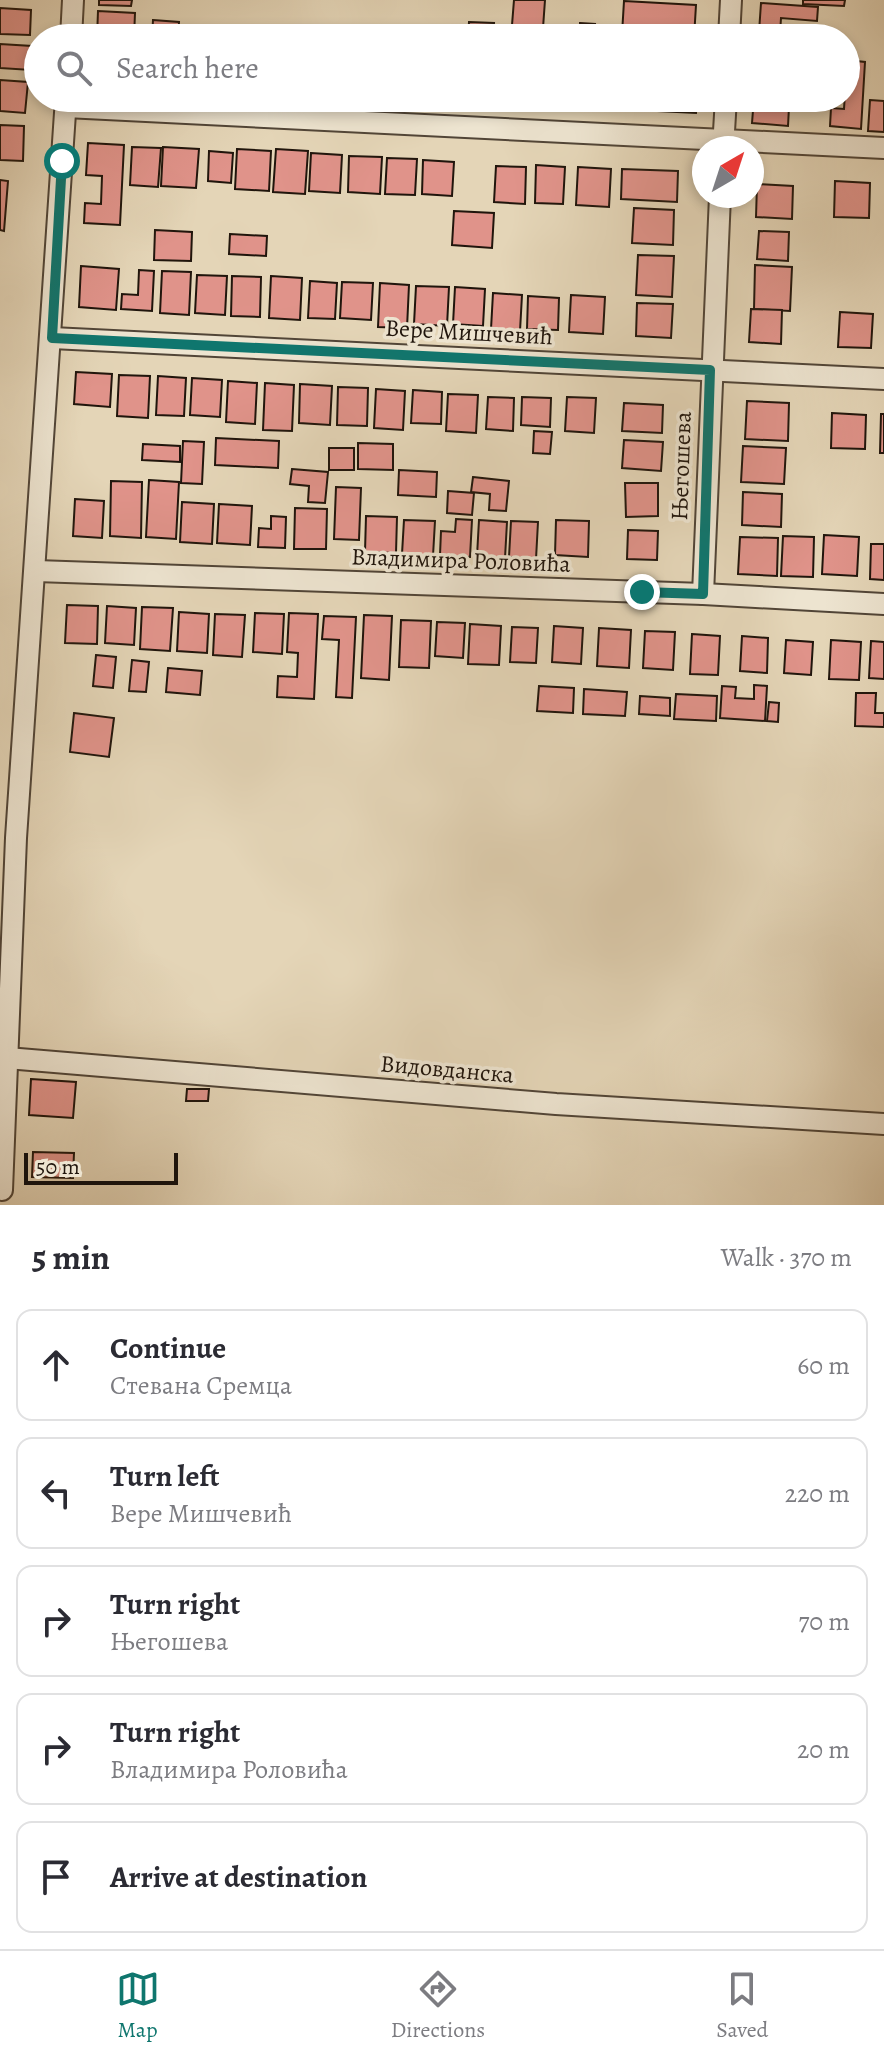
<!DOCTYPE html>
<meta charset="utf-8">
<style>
:root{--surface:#fff;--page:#f7f7f7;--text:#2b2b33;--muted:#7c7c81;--line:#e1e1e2;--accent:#0f766e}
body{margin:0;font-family:Alegreya,serif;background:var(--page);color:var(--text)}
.compass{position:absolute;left:692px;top:136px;width:72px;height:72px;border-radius:50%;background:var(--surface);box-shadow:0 4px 12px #0003;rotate:39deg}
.scale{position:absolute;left:24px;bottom:20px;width:154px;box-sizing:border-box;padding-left:8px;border:4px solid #20150c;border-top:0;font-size:22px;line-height:28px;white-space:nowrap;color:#20150c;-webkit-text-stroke:6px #ede4d0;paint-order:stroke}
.stop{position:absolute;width:24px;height:24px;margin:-18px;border:6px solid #0f766e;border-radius:50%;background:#fff}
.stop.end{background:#0f766e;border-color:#fff;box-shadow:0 2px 8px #0008}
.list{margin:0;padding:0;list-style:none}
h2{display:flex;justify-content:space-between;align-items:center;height:104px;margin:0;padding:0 32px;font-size:34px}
h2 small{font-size:26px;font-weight:400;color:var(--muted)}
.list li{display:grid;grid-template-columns:52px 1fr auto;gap:24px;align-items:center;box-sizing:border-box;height:112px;margin:0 16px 16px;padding:0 16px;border:2px solid var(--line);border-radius:16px}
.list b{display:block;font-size:30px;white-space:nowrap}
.list p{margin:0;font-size:26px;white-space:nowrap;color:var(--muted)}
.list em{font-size:26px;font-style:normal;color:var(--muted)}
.icon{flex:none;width:44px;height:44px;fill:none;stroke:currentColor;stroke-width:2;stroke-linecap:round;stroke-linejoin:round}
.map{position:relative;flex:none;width:884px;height:1205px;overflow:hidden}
.search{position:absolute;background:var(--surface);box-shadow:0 4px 12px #0003;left:24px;right:24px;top:24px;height:88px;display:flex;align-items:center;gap:20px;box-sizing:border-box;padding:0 28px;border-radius:44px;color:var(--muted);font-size:30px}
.sheet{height:744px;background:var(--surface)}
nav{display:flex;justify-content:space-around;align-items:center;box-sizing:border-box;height:112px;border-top:2px solid var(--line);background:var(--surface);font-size:22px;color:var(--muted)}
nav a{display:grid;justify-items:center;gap:4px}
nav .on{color:var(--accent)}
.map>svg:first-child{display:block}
.building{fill:#e0938a;stroke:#20150c;stroke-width:2}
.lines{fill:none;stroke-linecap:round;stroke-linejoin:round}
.street-casing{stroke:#514537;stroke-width:24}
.street{stroke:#ede4d0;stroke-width:20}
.route{stroke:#0f766e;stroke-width:10}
.labels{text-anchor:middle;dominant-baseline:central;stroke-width:7;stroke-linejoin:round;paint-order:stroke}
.street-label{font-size:24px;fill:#20150c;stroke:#ede4d0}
</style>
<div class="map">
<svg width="884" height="1205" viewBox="0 0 884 1205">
<rect width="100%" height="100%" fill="#e4d5b7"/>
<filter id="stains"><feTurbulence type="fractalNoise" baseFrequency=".0025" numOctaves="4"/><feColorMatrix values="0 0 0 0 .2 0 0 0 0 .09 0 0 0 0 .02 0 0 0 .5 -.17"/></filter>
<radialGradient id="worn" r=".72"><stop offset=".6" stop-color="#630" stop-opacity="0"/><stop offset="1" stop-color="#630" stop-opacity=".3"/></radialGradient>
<g class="building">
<polygon points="99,0 132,0 131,6 99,5"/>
<polygon points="514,0 545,0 543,28 512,25"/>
<polygon points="803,0 845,0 844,6 803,4"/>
<polygon points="624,1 696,5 694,38 622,34"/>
<polygon points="761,3 818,7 817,21 781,18 780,34 759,32"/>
<polygon points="0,8 31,10 30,35 0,34"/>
<polygon points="98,11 135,13 134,38 97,38"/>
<polygon points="153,20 179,22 178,38 152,38"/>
<polygon points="469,22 494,23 493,38 468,38"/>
<polygon points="580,23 595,24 594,38 580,38"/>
<polygon points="225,27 252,28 252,38 225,38"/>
<polygon points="360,28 396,30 396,38 360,38"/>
<polygon points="183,32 216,34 216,38 183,38"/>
<polygon points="0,44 32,46 31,70 0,68"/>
<polygon points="847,60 865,62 861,129 830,126 831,108 844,109"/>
<polygon points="0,80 28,82 25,113 0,111"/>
<polygon points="475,98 505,98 505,102 475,101"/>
<polygon points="510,98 542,98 542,103 510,102"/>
<polygon points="547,98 579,98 578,105 546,103"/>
<polygon points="583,98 614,98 614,107 583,105"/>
<polygon points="616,98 630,98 629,109 616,108"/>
<polygon points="659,98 697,98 696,113 658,111"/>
<polygon points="754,98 773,98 772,106 789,107 788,126 752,123"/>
<polygon points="813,98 831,98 831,105 814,106"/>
<polygon points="870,100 884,101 884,132 868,131"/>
<polygon points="0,125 24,126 23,161 0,160"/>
<polygon points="88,143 124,145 120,225 84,223 85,203 101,204 102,176 86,175"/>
<polygon points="132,147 161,148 158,187 130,185"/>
<polygon points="163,147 199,149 196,188 161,186"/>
<polygon points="237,149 271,151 269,191 235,189"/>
<polygon points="276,149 308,151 305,194 273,192"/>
<polygon points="209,151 233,153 231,183 208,181"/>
<polygon points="311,153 342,155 340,193 309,191"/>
<polygon points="349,156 382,157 380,194 348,192"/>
<polygon points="387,158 417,159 415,195 385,194"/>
<polygon points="423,160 454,162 452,196 422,194"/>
<polygon points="536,165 565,167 563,204 535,203"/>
<polygon points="496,166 526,167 525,204 494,202"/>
<polygon points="578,167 611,169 609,207 576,205"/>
<polygon points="622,169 678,171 677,202 621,199"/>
<polygon points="0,180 8,181 4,231 0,230"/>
<polygon points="835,181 870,183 869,218 834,217"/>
<polygon points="757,184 793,186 792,219 756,217"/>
<polygon points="634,208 674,210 673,245 632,243"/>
<polygon points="454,211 494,213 492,248 452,245"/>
<polygon points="155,230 192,232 191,261 154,260"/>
<polygon points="759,231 789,232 788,261 757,259"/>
<polygon points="230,234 267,236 266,256 229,254"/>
<polygon points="638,255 674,256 672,297 636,295"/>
<polygon points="755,265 792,267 790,311 754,309"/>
<polygon points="81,266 119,269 116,310 79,307"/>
<polygon points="139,270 154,271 152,311 121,309 122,294 138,295"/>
<polygon points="162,271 191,272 189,315 160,313"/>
<polygon points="197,275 227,276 225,315 195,313"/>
<polygon points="232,276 261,277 260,317 231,316"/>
<polygon points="271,276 302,278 300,320 269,318"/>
<polygon points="310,281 337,283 335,319 308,318"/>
<polygon points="342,282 373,283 371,320 340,318"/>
<polygon points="380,283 409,285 407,328 378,327"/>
<polygon points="416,286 449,287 447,326 414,324"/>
<polygon points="455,287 485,289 483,326 453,324"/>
<polygon points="493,293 522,295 520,331 491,329"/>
<polygon points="571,295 605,297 603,334 569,332"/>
<polygon points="528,296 559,298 558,330 527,329"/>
<polygon points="637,303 673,304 671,338 636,336"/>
<polygon points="751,309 782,310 781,344 749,342"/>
<polygon points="840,312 873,314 871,348 838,347"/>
<polygon points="76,372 112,374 110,407 74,404"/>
<polygon points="119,375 150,376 148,418 117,416"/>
<polygon points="158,376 186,378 184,416 156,415"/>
<polygon points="192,378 222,380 220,417 190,415"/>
<polygon points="228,381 257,383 255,424 226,422"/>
<polygon points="265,383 294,385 292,431 263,430"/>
<polygon points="300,384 332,386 330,425 299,423"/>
<polygon points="338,387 368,388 367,426 337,425"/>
<polygon points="376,389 405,391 403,430 374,428"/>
<polygon points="413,390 442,392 441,424 411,423"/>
<polygon points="448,394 478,395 476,433 446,431"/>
<polygon points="488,397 514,398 513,431 486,429"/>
<polygon points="522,397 551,398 550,427 521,425"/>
<polygon points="567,397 596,398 594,433 565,431"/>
<polygon points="747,401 789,403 788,441 745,439"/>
<polygon points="624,403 663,405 662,433 622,431"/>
<polygon points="832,413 866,415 865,449 831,448"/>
<polygon points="881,414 884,414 884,453 880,453"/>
<polygon points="534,431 552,432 550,454 533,453"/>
<polygon points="216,438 279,441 278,468 215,465"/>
<polygon points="624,440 663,442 661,471 622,468"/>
<polygon points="183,441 204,442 202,484 181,483"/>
<polygon points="358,443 393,444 393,470 358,469"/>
<polygon points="143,444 180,446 180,462 142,460"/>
<polygon points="743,446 786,448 784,484 741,482"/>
<rect x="329" y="448" width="25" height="22"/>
<polygon points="292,469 328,472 325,503 308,502 309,486 290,484"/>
<polygon points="399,470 437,472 436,497 398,495"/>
<polygon points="473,477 509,481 506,511 489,510 490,494 471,492"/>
<polygon points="149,480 179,482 176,539 146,537"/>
<polygon points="111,481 142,482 141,538 110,536"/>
<polygon points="625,483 658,483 658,516 626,517"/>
<polygon points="336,487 361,488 359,540 334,539"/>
<polygon points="448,491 474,493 472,515 447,513"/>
<polygon points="743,492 782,494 781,527 742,525"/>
<polygon points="75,499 104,501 102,538 73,536"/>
<polygon points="182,502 214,504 212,544 180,542"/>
<polygon points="219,504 252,506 250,545 217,543"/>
<polygon points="295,508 327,509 326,549 294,549"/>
<polygon points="271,516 286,517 285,548 258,547 259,528 271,529"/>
<polygon points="366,516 397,517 396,553 365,552"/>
<polygon points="456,519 472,520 470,557 440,555 441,531 455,532"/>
<polygon points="404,520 435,521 433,556 402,554"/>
<polygon points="479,520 507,522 505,558 477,556"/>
<polygon points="556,520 589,521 588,557 555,555"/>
<polygon points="511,521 538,522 536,559 509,557"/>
<polygon points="628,530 658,531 657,560 627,559"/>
<polygon points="824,535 859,537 857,576 822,574"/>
<polygon points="783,536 814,537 813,577 781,576"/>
<polygon points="740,537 778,538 777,576 738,574"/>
<polygon points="871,544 884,544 884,580 870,579"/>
<polygon points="67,605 98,606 97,644 65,643"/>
<polygon points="107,606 136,608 134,645 105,643"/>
<polygon points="142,607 173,608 170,651 140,649"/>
<polygon points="179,612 209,614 207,653 177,651"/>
<polygon points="255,613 284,614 282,654 253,652"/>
<polygon points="289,613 318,614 314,699 277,697 278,676 297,677 298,653 287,652"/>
<polygon points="215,614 245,615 242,657 213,655"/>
<polygon points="364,615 392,616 389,680 361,678"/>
<polygon points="324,616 356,617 352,698 336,697 339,640 322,639"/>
<polygon points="401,620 431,621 429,668 399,667"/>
<polygon points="437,622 465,623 463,658 435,656"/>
<polygon points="470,624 501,626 499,665 468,664"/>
<polygon points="554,626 583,628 581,664 552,662"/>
<polygon points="512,627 538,628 536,663 510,662"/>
<polygon points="599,628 631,630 629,668 597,666"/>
<polygon points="645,631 675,632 673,670 643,668"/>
<polygon points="692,634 720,636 718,675 690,674"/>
<polygon points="742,636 768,638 767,673 740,671"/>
<polygon points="786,640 813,642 811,675 784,673"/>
<polygon points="831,640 861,642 859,680 829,679"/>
<polygon points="871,641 884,642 884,679 869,678"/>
<polygon points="96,655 116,657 113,688 93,686"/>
<polygon points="132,660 149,662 146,692 129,691"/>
<polygon points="168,668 202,671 200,695 166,692"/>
<polygon points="754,685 767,686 765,721 720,718 722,686 736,687 735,698 754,699"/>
<polygon points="539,686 574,688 573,713 537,711"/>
<polygon points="584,689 627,692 625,716 583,714"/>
<polygon points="856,693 876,693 875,713 884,713 884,727 855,726"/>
<polygon points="676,694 717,696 716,721 674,719"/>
<polygon points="640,696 670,698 670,716 639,714"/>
<polygon points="769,702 779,703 778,722 767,721"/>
<polygon points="74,713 114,718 109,757 70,752"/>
<polygon points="31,1079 76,1082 73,1118 29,1115"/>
<polygon points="187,1089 209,1089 208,1101 186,1101"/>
<polygon points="33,1152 74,1153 73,1178 32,1177"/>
</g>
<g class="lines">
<defs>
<g id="street">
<polyline points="71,38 73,0"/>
<polyline points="729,38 731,0"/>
<polyline points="66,107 884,148"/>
<polyline points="723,148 726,98"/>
<polyline points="52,338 884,379"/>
<polyline points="36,571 703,594 884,604"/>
<polyline points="703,594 720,196"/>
<polyline points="7,1058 556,1104 884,1124"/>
<polyline points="2,1190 16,838 66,98"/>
</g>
</defs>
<use href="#street" class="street-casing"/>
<use href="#street" class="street"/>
</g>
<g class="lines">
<polyline class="route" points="62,161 52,338 710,370 703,594 642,592"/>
</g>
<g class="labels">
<g class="street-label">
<text transform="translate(469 332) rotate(3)">Вере Мишчевић</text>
<text transform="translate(681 466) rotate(-88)">Његошева</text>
<text transform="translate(461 560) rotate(2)">Владимира Роловића</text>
<text transform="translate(447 1069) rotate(5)">Видовданска</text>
</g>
</g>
<rect width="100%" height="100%" filter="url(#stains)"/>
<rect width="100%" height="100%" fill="url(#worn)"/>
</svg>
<svg class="compass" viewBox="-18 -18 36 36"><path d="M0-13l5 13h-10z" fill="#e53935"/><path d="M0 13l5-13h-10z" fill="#7c7c81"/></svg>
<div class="scale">50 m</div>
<div class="stop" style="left:62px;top:161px"></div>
<div class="stop end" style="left:642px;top:592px"></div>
<div class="search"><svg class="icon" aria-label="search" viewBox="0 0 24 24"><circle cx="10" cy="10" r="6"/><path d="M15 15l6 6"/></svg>Search here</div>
</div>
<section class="sheet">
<h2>5 min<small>Walk · 370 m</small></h2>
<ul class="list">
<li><svg class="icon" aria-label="ahead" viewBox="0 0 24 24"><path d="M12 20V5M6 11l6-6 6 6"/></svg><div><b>Continue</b><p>Стевана Сремца</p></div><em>60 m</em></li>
<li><svg class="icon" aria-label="left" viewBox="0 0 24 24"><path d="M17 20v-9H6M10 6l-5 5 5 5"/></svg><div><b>Turn left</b><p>Вере Мишчевић</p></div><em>220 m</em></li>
<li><svg class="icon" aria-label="right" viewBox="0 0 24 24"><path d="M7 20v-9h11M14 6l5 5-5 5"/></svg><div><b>Turn right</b><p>Његошева</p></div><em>70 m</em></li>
<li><svg class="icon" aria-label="right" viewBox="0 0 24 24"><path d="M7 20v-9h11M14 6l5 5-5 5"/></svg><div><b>Turn right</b><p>Владимира Роловића</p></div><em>20 m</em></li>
<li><svg class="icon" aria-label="arrive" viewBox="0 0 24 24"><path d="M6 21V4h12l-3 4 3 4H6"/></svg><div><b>Arrive at destination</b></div></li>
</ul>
</section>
<nav>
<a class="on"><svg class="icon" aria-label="map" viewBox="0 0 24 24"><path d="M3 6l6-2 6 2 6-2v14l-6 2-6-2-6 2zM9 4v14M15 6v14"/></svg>Map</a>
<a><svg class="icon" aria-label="directions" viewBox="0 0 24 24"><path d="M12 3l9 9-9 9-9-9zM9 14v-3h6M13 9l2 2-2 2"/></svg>Directions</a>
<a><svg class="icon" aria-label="saved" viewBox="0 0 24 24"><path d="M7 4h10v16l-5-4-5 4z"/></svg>Saved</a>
</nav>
